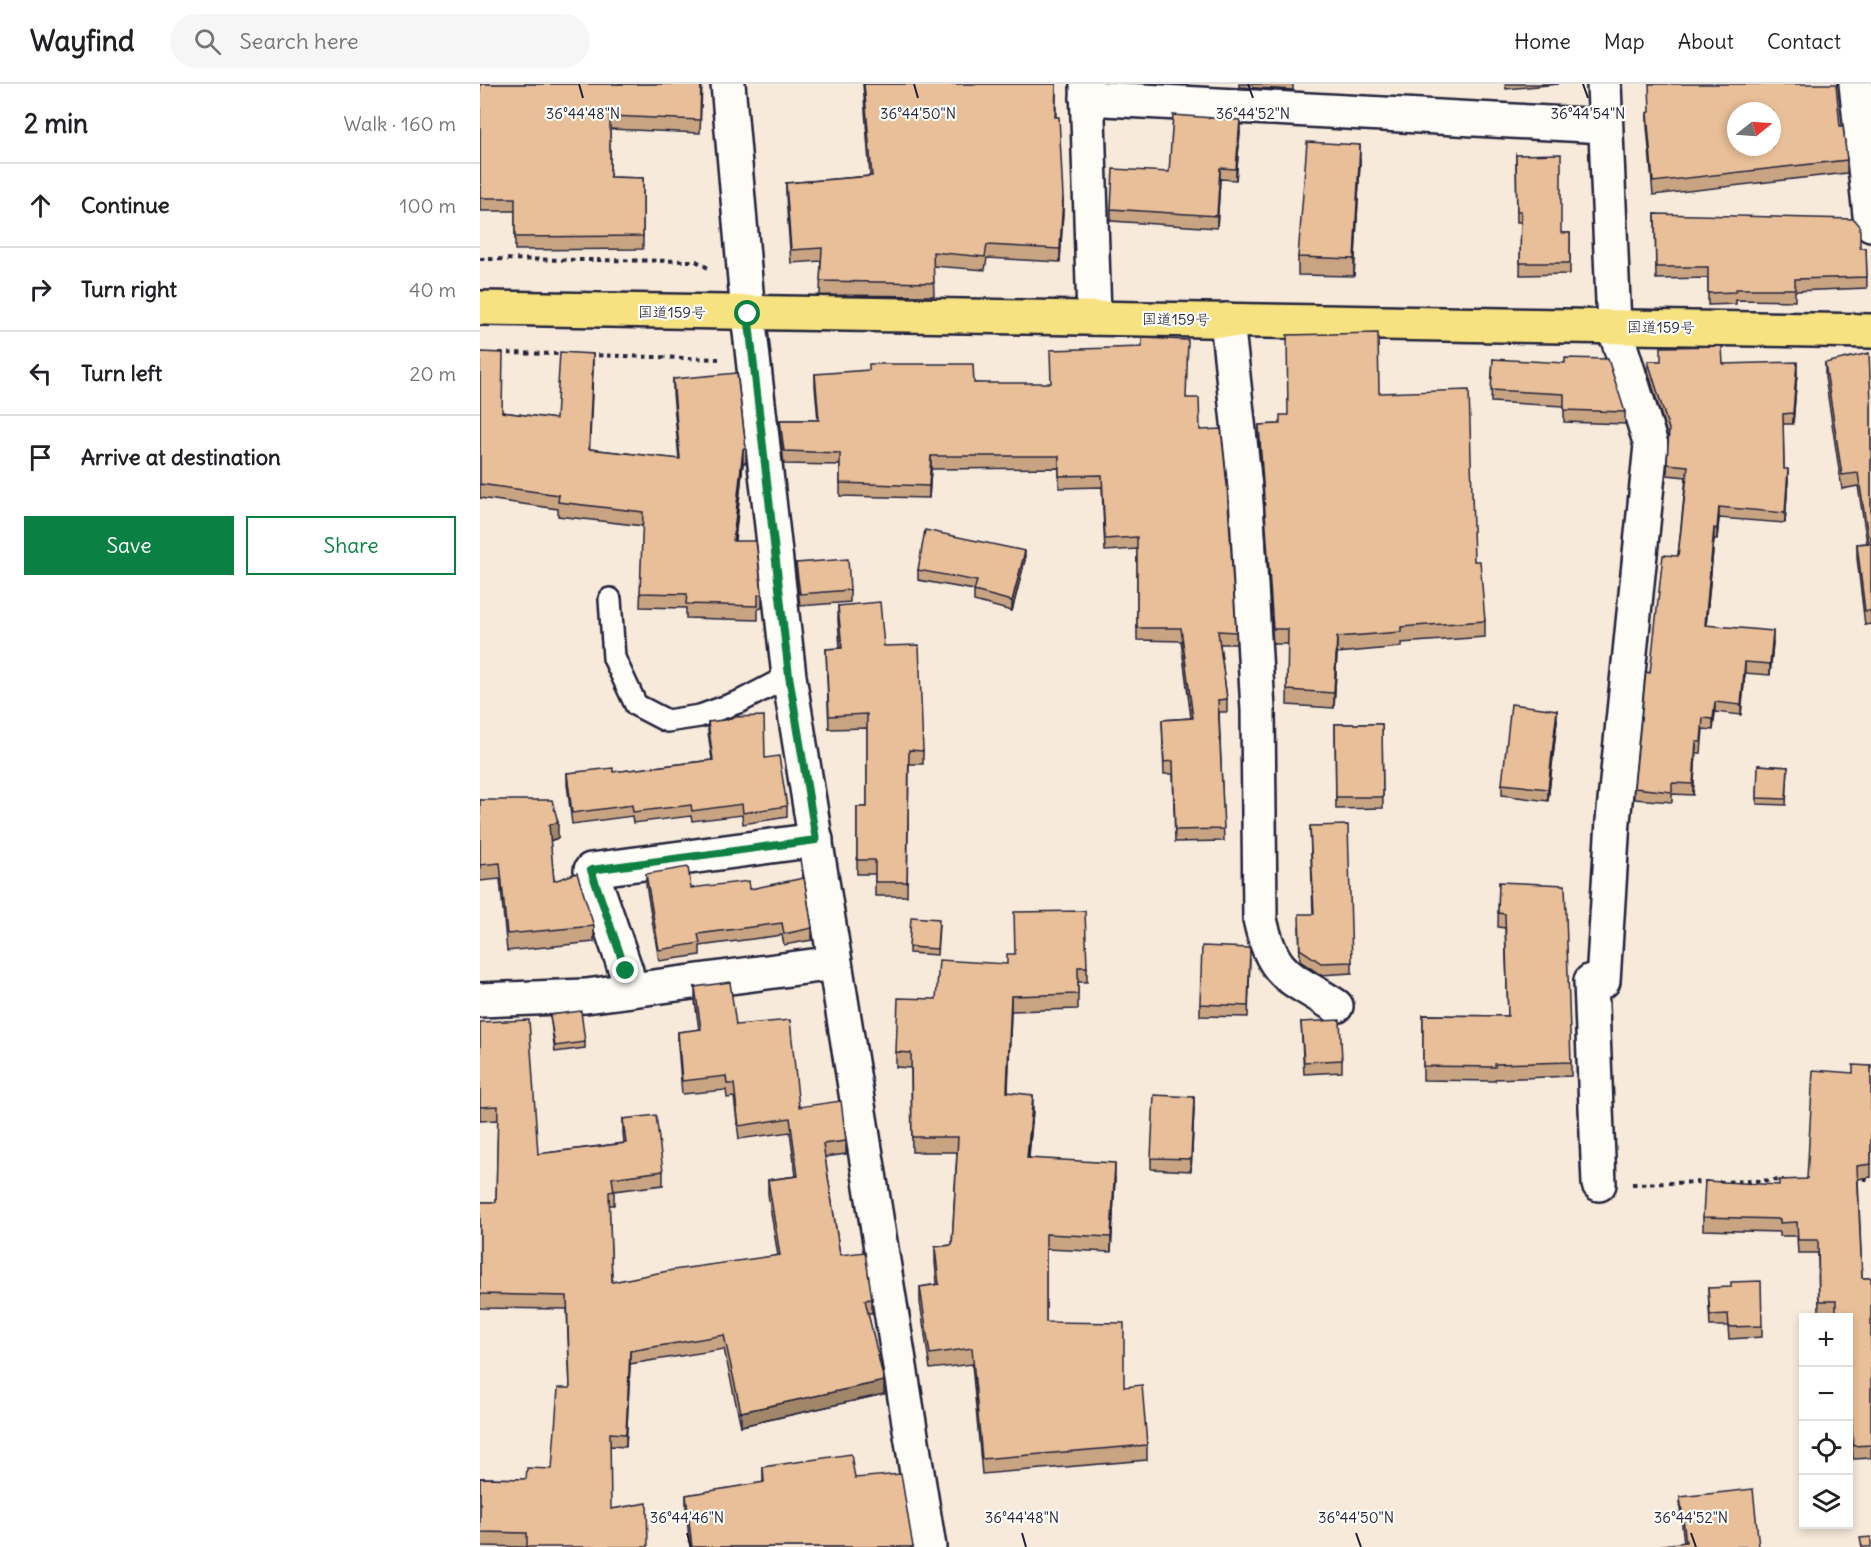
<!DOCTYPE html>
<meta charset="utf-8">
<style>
:root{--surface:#fff;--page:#f6f6f6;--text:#202124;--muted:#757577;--line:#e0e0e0;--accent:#0b8043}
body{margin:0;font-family:Delius,"Klee One",sans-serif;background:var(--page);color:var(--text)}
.controls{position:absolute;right:18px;bottom:18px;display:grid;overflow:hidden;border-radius:0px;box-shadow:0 3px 9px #0003}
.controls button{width:54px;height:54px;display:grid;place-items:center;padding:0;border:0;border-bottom:2px solid var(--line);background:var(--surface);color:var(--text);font:30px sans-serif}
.compass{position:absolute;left:1247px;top:18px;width:54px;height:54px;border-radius:50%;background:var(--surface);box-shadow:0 3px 9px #0003;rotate:73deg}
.stop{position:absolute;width:18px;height:18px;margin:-14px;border:4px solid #0b8043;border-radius:50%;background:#fff}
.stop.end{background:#0b8043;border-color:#fff;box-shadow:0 2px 6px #0008}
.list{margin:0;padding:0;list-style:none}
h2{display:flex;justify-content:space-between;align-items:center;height:78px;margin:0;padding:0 24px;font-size:26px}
h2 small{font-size:20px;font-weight:400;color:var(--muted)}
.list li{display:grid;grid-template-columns:39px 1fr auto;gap:18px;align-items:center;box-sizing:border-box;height:84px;padding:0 24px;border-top:2px solid var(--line)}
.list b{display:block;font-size:22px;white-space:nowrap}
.list em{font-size:20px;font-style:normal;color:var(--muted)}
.actions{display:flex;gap:12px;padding:18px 24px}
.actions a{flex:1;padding:14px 0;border:2px solid var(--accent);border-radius:0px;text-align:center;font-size:21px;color:var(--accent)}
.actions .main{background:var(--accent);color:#fff}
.icon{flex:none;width:33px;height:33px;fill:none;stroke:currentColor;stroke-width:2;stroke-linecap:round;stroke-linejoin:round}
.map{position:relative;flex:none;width:1391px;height:1463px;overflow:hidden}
header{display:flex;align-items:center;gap:36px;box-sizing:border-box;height:84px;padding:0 30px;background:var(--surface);border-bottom:2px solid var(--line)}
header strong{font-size:28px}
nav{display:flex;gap:33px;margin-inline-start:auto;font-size:21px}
.search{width:420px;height:54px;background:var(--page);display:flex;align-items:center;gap:15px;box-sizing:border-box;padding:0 21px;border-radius:33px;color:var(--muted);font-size:22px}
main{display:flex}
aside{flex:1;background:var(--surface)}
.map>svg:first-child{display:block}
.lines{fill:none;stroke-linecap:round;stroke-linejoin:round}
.lane-casing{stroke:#22223b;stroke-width:26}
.street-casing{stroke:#22223b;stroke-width:38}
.highway-casing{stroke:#22223b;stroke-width:38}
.path{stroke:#22223b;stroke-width:4;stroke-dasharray:4.5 4.5;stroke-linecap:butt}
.lane{stroke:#fdfcf7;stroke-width:21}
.street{stroke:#fdfcf7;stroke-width:33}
.highway{stroke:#f7e281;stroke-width:33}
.wall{fill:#c8a483;stroke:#22223b;stroke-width:1.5}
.shaded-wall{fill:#a2866a;stroke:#22223b;stroke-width:1.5}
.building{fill:#e8bf98;stroke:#22223b;stroke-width:1.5;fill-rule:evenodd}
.route{stroke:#0b8043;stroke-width:8}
.ticks{fill:none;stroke:#22223b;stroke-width:2}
.labels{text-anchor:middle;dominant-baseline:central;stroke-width:4.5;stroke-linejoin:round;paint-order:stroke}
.street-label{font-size:15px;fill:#22223b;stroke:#fdfcf7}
.ticks-label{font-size:15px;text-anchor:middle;fill:#22223b;stroke:#fdfcf7;stroke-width:4.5;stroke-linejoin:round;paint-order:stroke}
</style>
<header>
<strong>Wayfind</strong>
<div class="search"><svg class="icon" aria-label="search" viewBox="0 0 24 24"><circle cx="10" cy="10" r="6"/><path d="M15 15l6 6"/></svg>Search here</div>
<nav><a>Home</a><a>Map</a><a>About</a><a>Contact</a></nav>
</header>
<main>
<aside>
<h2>2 min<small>Walk · 160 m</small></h2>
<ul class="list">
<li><svg class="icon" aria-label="ahead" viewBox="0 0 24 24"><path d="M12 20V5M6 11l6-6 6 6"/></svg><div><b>Continue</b></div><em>100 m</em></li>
<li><svg class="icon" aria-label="right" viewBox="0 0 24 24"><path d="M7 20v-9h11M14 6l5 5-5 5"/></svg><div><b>Turn right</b></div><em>40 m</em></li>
<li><svg class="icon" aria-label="left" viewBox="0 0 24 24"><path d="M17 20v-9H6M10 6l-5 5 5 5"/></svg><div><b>Turn left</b></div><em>20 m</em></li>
<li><svg class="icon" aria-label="arrive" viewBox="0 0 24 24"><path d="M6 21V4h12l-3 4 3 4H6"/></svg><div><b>Arrive at destination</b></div></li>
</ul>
<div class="actions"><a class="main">Save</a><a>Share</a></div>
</aside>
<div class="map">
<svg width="1391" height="1463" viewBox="0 0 1391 1463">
<rect width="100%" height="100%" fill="#f7eada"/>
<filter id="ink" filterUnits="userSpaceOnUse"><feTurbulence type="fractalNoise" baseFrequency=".0167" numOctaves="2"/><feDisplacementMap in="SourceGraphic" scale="12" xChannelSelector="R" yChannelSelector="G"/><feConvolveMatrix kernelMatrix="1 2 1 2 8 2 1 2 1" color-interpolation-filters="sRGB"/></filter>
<g filter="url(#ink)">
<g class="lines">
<defs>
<polyline id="lane" points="130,515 134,574 156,621 187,637 220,632 261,617 309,592"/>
<g id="street">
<polyline points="248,0 268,230 309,592 449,1463"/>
<polyline points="607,0 614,234"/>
<polyline points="1376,0 1391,140"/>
<polyline points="607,14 1125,42"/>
<path d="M747,236L766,412L778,626L780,835C793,894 810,892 856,922"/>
<polyline points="149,906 146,887 111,786 336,756"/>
<polyline points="0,916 106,912 355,879"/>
<polyline points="1119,1100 1111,897 1123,897 1133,737 1171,361 1134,242 1124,0"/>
</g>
<polyline id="highway" points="0,224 1391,247"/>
</defs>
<use href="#lane" class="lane-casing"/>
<use href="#street" class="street-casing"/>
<use href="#highway" class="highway-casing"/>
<g class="path">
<polyline points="0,175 216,177 230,185"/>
<polyline points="19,269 83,270"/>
<polyline points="109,271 239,275"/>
<polyline points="1374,1095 1391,1095"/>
<polyline points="1239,1098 1304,1096"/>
<polyline points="1152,1100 1229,1098"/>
</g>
<use href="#lane" class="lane"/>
<use href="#street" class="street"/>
<use href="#highway" class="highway"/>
</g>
<g class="wall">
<polygon points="0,0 222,0 220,49 130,45 130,93 163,94 163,165 35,166 35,127 0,127"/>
<polygon points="383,0 576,0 576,33 583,126 580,178 507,174 505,186 453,182 454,212 340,211 341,177 311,179 306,112 306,99 390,92"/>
<polygon points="759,0 813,0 813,6 759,3"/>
<polygon points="1025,0 1079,0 1026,5"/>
<polygon points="1167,29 1360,42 1367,76 1367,89 1173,111 1167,42"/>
<polygon points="760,48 756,96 740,95 737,144 631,137 631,125 689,88"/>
<polygon points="1036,71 1081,149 1090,149 1090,190 1040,191 1041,138 1037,138"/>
<polygon points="880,78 874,192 818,191 818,173"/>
<polygon points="1175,130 1380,164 1386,164 1387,204 1315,207 1315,217 1256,216 1256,220 1228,221 1228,194 1176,195"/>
<polygon points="0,268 22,328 76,335 113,284 109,365 199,375 193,309 193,295 266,365 266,379 263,379 255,457 282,510 282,524 278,525 278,536 206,534 206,524 160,523 163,442 78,432 78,425 0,414"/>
<polygon points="1013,275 1145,328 1145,340 1084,338 1084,322 1011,318"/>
<polygon points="1168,277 1243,280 1317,289 1313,340 1303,340 1304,385 1308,396 1305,439 1239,434 1237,455 1234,455 1226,542 1293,558 1290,591 1265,589 1261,631 1235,628 1233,646 1223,645 1221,669 1216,669 1213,711 1192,710 1192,718 1154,715 1154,704 1170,589 1198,472 1206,393 1187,391 1188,354 1168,287"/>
<polygon points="1345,279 1391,319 1391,540 1385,541 1377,474 1377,460 1387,459 1378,402 1362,405 1345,293"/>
<polygon points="335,290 494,299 707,314 720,346 756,548 756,560 740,560 747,615 747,628 739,628 744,757 695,758 693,690 684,690 682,636 711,634 701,557 657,556 657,465 625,467 622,403 579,404 579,384 451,385 449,414 360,412 360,381 304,380 300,348 300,336 338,336 335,302"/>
<polygon points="899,309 994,477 1005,537 1005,553 921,559 921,563 857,569 854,624 807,621 808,560 793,560 779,356 779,341 800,340 808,331"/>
<polygon points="545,476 532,527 494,517 494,506 438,496 438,486"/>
<polygon points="316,479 370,506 370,518 320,522 316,490"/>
<polygon points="358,522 404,562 443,667 443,680 429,680 427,812 395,812 395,790 377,790 377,723 387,723 387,644 349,645 346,565 360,564 358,536"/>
<polygon points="1077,637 1068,717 1022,711 1022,700"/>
<polygon points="228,638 285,674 307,722 307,733 263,740 262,731 212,737 211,732 153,739 152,732 92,740 87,700 87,689 133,688 232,676 228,648"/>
<polygon points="855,640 902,640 903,724 856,725"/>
<polygon points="1278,681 1308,683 1306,721 1277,720"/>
<polygon points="0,716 78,754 70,757 74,797 114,842 114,858 27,867 20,795 0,797"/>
<polygon points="830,742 872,878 872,889 841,891 820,877 819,842 833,830"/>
<polygon points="166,790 211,804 270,805 332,844 332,856 304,861 302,851 220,862 220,871 179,877 166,801"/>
<polygon points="1019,798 1091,978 1091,992 1015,995 1015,997 943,996 943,931 1028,932 1025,844 1018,843"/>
<polygon points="459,841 457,871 429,869 429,863"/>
<polygon points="770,876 768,933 720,932 720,920"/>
<polygon points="527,880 607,883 607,898 598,898 598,925 531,927 528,1008 553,1026 549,1074 635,1094 631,1168 566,1165 566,1238 644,1303 667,1361 667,1376 502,1390 492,1280 450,1285 440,1218 440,1203 457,1200 455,1178 455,1163 472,1161 477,1068 432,1068 431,984 416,983 416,968"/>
<polygon points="215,903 256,941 319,1023 366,1057 366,1070 345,1073 360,1171 392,1215 392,1229 388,1229 404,1310 261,1342 244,1265 150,1280 146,1363 130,1362 47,1463 0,1462 0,1394 46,1395 72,1385 90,1304 87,1225 0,1224 0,1118 16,1118 18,1036 0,1037 0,938 58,1070 144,1059 143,1048 143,1035 183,1087 183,1101 134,1107 134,1121 129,1121 132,1198 298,1172 288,1110 288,1096 316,1092 310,1048 259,1055 254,1013 247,1014 246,1006 202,1010 198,961 198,948 219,946 215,917"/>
<polygon points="70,931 105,958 105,964 75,968"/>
<polygon points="821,938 862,976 862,988 824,990"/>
<polygon points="1391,982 1391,1093 1378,1095 1382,1194 1391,1194 1391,1374 1373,1375 1371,1339 1368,1339 1368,1233 1356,1230 1339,1231 1338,1169 1318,1169 1317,1152 1300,1152 1300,1148 1223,1146 1223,1133 1299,1101 1327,1095 1373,989"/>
<polygon points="714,1025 711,1087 671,1085 671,1074"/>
<polygon points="1228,1204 1282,1242 1282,1253 1249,1255 1248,1242 1230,1242"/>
<polygon points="283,1383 375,1394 433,1463 210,1463 206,1426 206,1411 283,1399"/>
<polygon points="1200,1413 1279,1463 1204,1459 1200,1424"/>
</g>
<g class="shaded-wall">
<polygon points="760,36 760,48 756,96 756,85"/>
<polygon points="880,61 880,78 874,192 874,175"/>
<polygon points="740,84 740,95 737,144 737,132"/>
<polygon points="583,113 583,126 580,178 580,165"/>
<polygon points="113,270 113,284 109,379 109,365"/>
<polygon points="1317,278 1317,289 1313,340 1313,329"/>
<polygon points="263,365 263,379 253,471 253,457"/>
<polygon points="451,372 451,385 449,414 449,402"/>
<polygon points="1308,385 1308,396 1305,439 1305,429"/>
<polygon points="1239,423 1239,434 1237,455 1237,445"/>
<polygon points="1234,444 1234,455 1225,552 1225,541"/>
<polygon points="545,467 545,476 532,527 532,517"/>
<polygon points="1293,547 1293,558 1290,591 1290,580"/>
<polygon points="857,553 857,569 854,624 854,609"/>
<polygon points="1265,578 1265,589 1261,631 1261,621"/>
<polygon points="1235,618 1235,628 1233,646 1233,635"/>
<polygon points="1077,626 1077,637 1068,717 1068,705"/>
<polygon points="1216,658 1216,669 1213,711 1213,700"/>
<polygon points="78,738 78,754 69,757 69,741"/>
<polygon points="531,912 531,927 527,1023 527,1008"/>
<polygon points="553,1011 553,1026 547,1089 547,1074"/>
<polygon points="714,1013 714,1025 711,1087 711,1075"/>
<polygon points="635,1079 635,1094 631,1168 631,1153"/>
<polygon points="150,1267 150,1280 146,1363 146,1350"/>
<polygon points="404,1297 404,1310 261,1342 261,1328"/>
</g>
<g class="building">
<polygon points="0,0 221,0 220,36 130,32 130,93 163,94 163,152 35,153 35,114 0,114"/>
<polygon points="384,0 576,0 575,33 579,33 583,113 580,165 507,161 505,173 453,168 454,199 340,197 342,164 311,166 306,99 392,92"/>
<path d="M1169,0H1356L1360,42H1363L1367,76L1173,98L1167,29L1170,28ZM1256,27H1292V63H1256Z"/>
<polygon points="693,31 760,36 756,85 740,84 737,132 631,125 633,85 689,88"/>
<polygon points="827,58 880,61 874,175 818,173"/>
<polygon points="1081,70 1081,149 1090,149 1090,179 1040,179 1041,127 1037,127 1036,71"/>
<polygon points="1175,130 1374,135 1380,142 1380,164 1386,164 1387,193 1315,195 1315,205 1256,205 1256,208 1228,209 1228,183 1176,183"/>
<polygon points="898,249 899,309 989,306 994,477 1000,477 1005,537 921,543 921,548 857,553 854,609 807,606 808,545 793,545 779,341 800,340 800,331 808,331 807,251"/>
<polygon points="662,254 708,256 706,314 719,314 720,346 741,345 747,401 756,548 738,547 747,615 738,616 744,745 695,746 693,677 684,678 682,636 713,634 701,544 657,544 657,453 625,455 622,391 579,392 579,372 451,372 449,402 360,399 360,369 304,367 300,336 339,336 335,290 389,286 389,280 493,280 494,299 571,299 570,266 662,263"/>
<polygon points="1242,262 1243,280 1317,278 1313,329 1303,330 1304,385 1308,385 1305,429 1239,423 1237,445 1234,444 1225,541 1293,547 1290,580 1265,578 1261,621 1235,618 1233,635 1223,634 1221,658 1216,658 1213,700 1192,699 1192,708 1154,704 1166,588 1170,589 1183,471 1198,472 1208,382 1187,380 1189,345 1168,277 1181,277 1181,263"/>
<polygon points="0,268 23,269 22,328 76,335 80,268 113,270 109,365 200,375 193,295 257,289 266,365 263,365 253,457 276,457 282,510 278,511 278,522 206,520 207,510 160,509 163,428 78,418 79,411 0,400"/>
<polygon points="1389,269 1391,319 1391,527 1385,527 1377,460 1389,459 1378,389 1362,391 1345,279"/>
<polygon points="1085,274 1128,275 1145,328 1084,326 1084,310 1011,306 1013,275 1085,279"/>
<polygon points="445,446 545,467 532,517 494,507 497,497 438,486"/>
<polygon points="368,475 370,506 320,510 316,479"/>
<polygon points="400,518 404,562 439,561 443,667 429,666 427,798 395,798 395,776 377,776 377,723 387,723 387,630 349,632 346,565 362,564 358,522"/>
<polygon points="1031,620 1077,626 1068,705 1022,700"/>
<polygon points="284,632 285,674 299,672 307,722 263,729 262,720 212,727 211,721 153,728 152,721 92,729 87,689 133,684 133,688 233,676 228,638 251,635 251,633"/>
<polygon points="855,640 902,640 903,713 856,713"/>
<polygon points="1278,681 1308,683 1306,715 1277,714"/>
<polygon points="0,716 72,716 78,738 69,741 74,797 97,789 114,842 27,850 20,779 0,781"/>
<polygon points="868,741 872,878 841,879 820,865 819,830 834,830 830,742"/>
<polygon points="208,783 211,804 269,797 270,805 324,794 332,844 304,850 302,839 218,850 220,859 179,866 166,790"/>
<polygon points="1019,798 1085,801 1091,978 1015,980 1015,983 943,982 943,931 1028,932 1025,830 1018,829"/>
<polygon points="605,827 607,883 598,883 598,910 531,912 527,1008 553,1011 547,1074 635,1079 631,1153 566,1150 566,1238 644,1239 644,1303 662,1301 667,1361 502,1375 492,1264 450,1270 440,1203 459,1200 455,1163 472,1161 478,1053 432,1053 431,969 416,968 418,914 456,915 459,876 527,880 527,870 535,870 534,828"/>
<polygon points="431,833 459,835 457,865 429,863"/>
<polygon points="722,862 770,864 768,922 720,920"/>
<polygon points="250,898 256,941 310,936 319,1023 361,1017 366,1057 343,1060 360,1171 385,1168 392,1215 385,1216 404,1297 261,1328 244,1251 150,1267 146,1350 130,1349 131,1425 167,1419 168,1463 47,1463 47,1449 0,1448 0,1394 46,1395 47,1384 72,1385 78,1304 90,1304 87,1212 0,1210 0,1118 16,1118 18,1022 0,1023 0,938 49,936 58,1070 146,1059 143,1035 176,1031 183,1087 132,1094 134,1107 129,1108 132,1198 193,1186 300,1171 288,1096 318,1092 310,1034 259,1042 254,1000 247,1000 246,992 202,997 198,948 221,945 215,903"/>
<polygon points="101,927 105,958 75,962 70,931"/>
<polygon points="860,936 862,976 824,978 821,938"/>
<polygon points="1373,981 1391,982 1391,1080 1377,1082 1382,1194 1391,1194 1391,1361 1373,1362 1371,1325 1368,1325 1368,1233 1356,1233 1356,1217 1339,1217 1338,1156 1318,1156 1317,1138 1300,1139 1300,1135 1223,1133 1225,1097 1299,1101 1299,1096 1327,1095 1333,986 1373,989"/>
<polygon points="674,1011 714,1013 711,1075 671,1074"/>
<polygon points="1281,1197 1282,1242 1249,1243 1248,1230 1230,1231 1228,1204 1251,1203 1251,1198"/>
<polygon points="371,1370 375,1394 421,1390 433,1463 212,1463 206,1411 284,1398 283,1383"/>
<polygon points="1273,1405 1279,1463 1183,1463 1182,1461 1206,1458 1200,1413"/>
<polygon points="1391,1453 1391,1463 1382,1463 1380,1454"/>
</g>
</g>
<g class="lines" filter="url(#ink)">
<polyline class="route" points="146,887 111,786 336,756 309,592 268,230"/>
</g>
<path class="ticks" d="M99,0L103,14M434,0L438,14M768,0L773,14M1103,0L1108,14M207,1449L211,1463M542,1449L546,1463M876,1449L881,1463M1211,1449L1216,1463"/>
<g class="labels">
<g class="street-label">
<text transform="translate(192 228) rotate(1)">国道159号</text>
<text transform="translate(696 235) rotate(1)">国道159号</text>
<text transform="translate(1181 243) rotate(1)">国道159号</text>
</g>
</g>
<g class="ticks-label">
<text x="103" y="35">36°44'48"N</text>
<text x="438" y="35">36°44'50"N</text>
<text x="773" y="35">36°44'52"N</text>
<text x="1108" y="35">36°44'54"N</text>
<text x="207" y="1439">36°44'46"N</text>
<text x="542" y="1439">36°44'48"N</text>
<text x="876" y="1439">36°44'50"N</text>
<text x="1211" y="1439">36°44'52"N</text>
</g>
</svg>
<div class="controls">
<button>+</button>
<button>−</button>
<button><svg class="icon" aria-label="locate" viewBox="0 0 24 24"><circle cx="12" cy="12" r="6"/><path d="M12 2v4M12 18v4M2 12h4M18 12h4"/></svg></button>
<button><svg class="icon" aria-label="layers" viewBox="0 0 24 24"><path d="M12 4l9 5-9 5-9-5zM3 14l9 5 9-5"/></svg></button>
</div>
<svg class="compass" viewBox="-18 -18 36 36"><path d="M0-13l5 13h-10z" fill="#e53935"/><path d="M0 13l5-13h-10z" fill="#757577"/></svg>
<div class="stop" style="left:268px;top:230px"></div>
<div class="stop end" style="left:146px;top:887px"></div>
</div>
</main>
